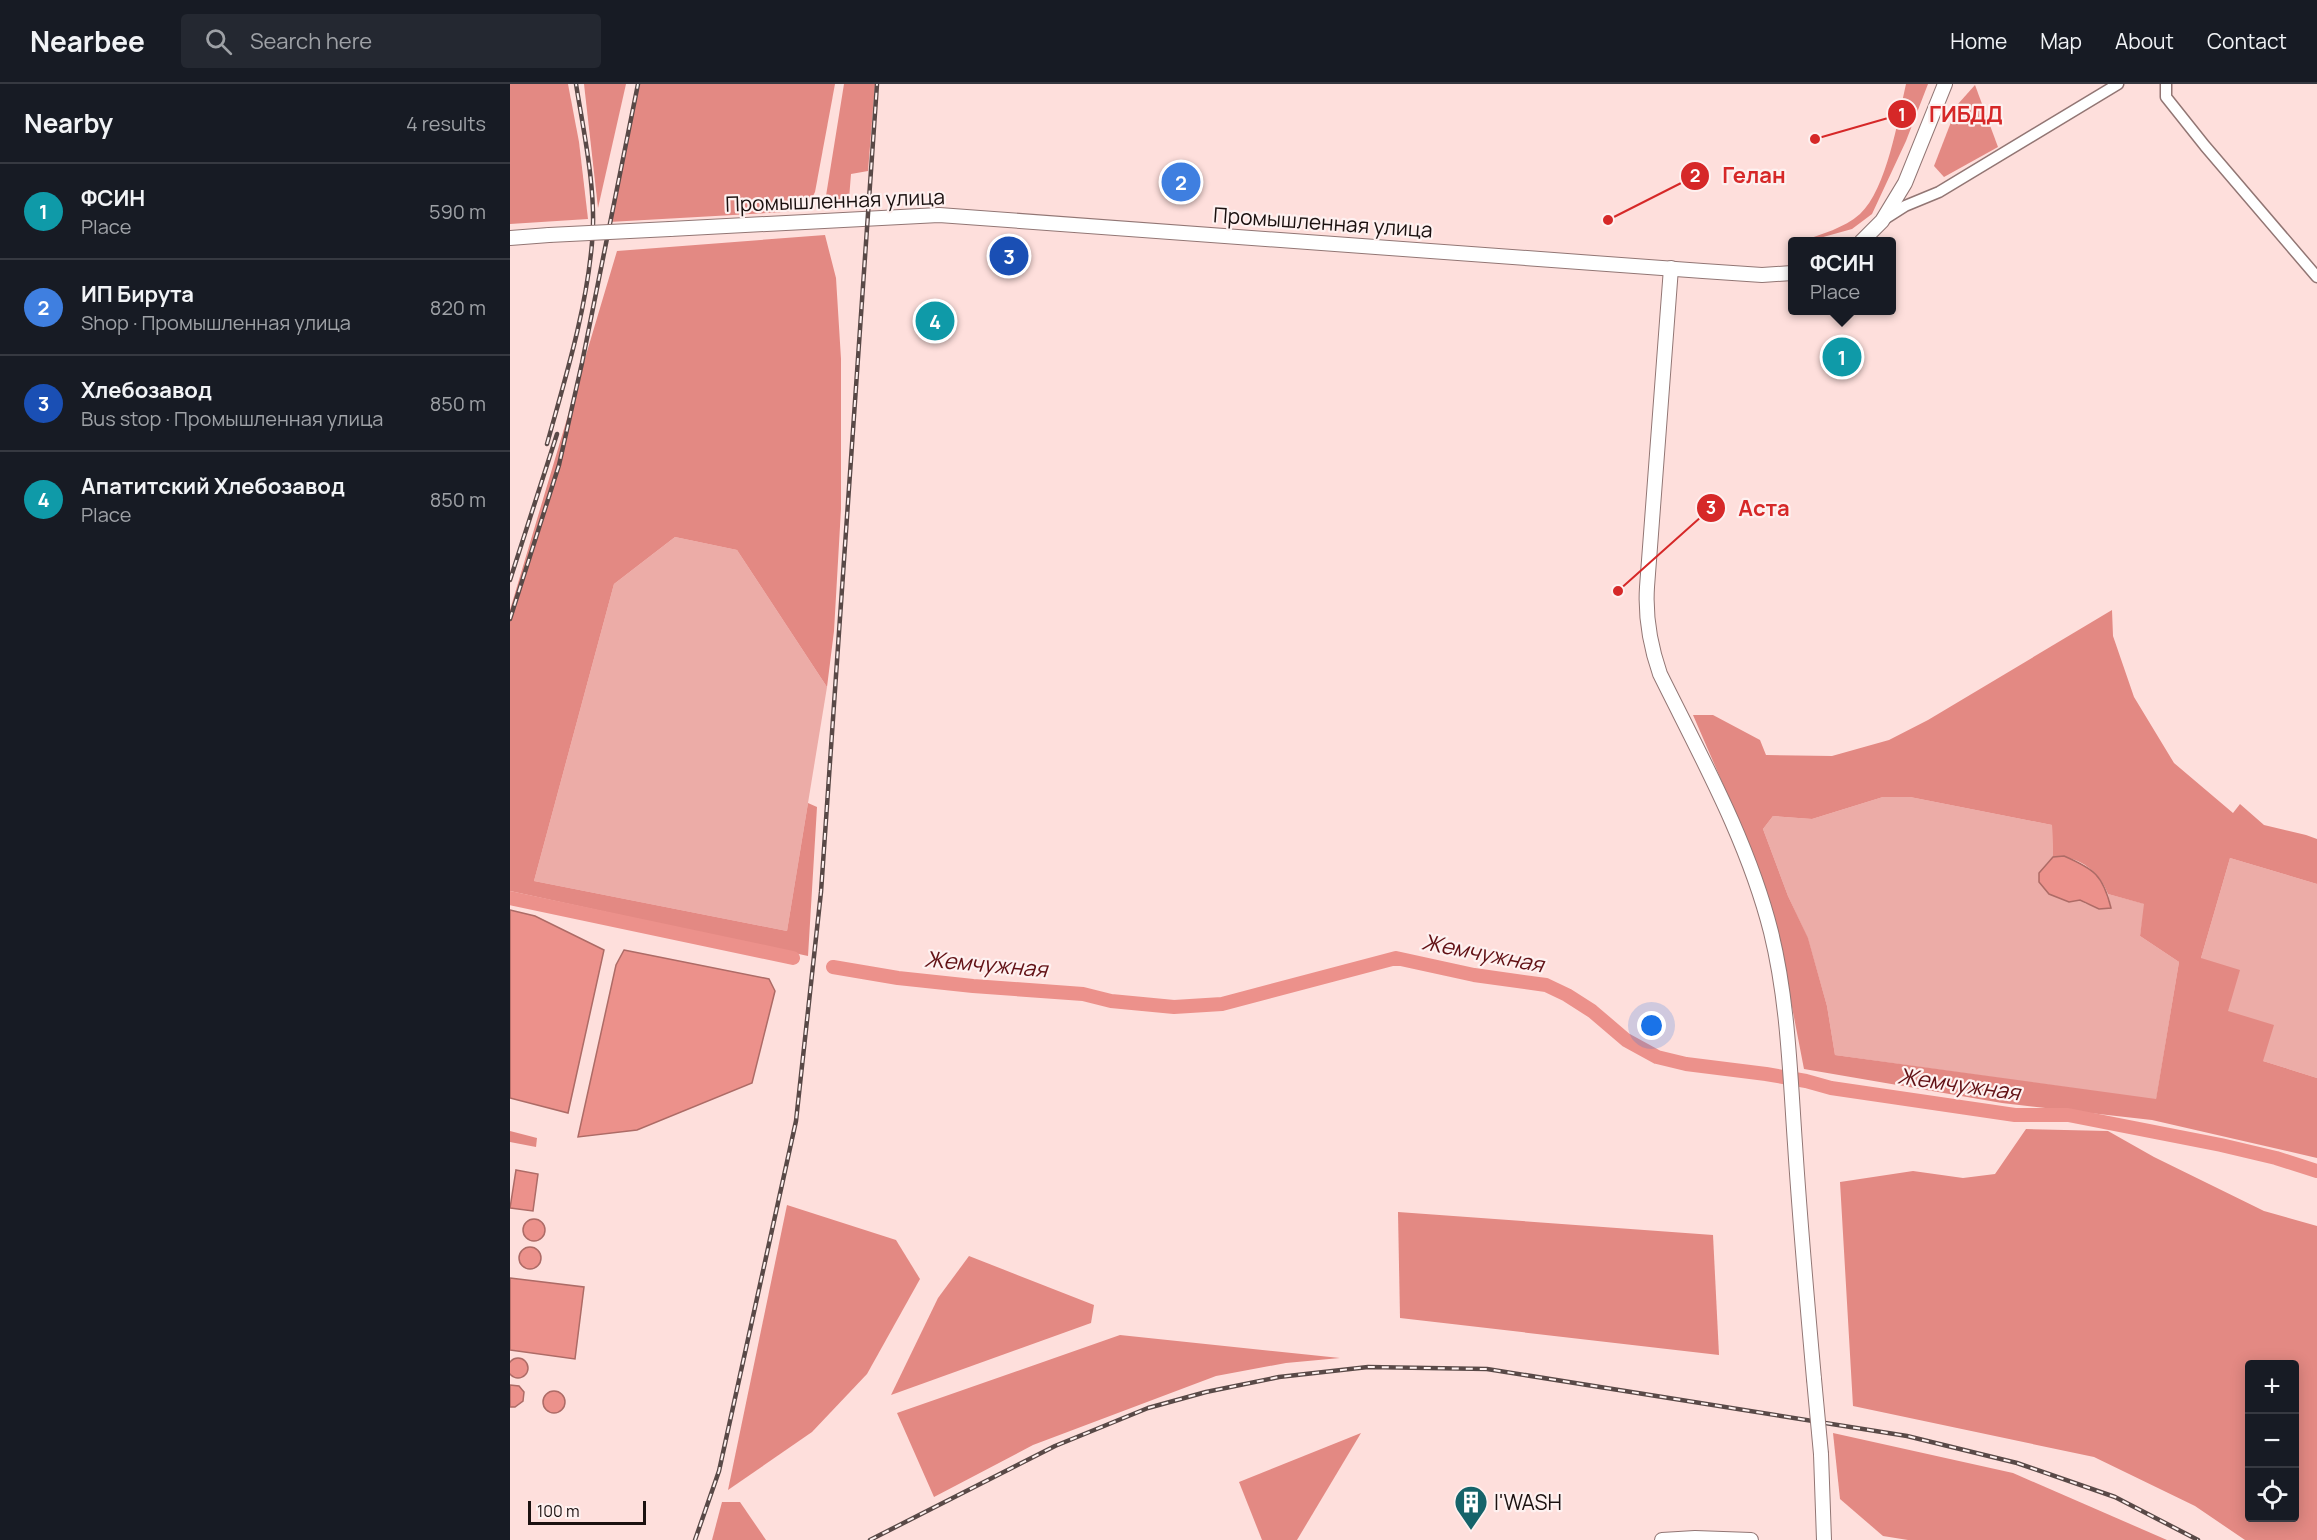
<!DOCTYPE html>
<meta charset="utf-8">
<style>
:root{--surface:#171b24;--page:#242831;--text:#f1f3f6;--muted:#9ea1a6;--line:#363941;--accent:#8c9099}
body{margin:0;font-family:Manrope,sans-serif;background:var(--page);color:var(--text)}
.controls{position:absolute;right:18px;bottom:18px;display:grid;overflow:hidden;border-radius:6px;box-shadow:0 3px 15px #0003}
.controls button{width:54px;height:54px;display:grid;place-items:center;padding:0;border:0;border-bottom:2px solid var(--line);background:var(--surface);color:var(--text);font:30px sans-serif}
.scale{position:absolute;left:18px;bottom:15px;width:118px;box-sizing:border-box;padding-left:6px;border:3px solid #1b1110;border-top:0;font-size:16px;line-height:21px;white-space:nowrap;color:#1b1110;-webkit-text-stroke:4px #fef1f0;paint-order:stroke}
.you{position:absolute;left:1142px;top:942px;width:21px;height:21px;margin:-15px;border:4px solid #fff;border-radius:50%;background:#1a73e8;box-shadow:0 0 0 9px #1a73e833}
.badge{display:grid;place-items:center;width:39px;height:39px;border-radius:50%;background:var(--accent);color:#fff;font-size:20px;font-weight:700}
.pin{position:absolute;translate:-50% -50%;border:3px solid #fff;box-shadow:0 2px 6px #0006}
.popup{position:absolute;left:1278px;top:153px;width:108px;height:78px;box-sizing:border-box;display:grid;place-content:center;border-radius:6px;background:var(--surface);filter:drop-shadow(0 2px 4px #0005);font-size:20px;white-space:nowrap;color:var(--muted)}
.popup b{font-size:22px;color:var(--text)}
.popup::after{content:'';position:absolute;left:50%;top:100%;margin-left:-12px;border:12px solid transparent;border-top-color:var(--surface)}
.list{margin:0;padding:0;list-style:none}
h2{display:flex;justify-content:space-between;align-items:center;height:78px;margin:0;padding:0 24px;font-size:26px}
h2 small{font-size:20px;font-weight:400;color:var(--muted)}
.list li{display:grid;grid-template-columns:39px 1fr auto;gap:18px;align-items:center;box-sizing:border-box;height:96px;padding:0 24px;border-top:2px solid var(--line)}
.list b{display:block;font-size:22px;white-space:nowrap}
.list p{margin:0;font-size:20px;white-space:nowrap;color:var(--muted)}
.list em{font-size:20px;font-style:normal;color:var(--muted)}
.icon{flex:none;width:33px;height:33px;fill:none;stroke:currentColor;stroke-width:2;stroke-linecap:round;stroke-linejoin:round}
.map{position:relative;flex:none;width:1807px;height:1456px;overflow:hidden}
header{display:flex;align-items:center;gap:36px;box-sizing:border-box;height:84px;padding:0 30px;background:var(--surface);border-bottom:2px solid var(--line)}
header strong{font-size:28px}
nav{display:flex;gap:33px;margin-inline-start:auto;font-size:21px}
.search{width:420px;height:54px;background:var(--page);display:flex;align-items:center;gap:15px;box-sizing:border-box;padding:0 21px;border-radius:6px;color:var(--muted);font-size:22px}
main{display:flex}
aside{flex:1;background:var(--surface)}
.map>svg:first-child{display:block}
.green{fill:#ecaca7}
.forest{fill:#e38983;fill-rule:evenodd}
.water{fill:#ec918b;stroke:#ad6b66;stroke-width:1.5}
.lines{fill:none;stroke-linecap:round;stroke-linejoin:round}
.river{stroke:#ec918b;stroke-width:14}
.minor-casing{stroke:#927674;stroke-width:13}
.major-casing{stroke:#927674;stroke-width:16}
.minor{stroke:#fff;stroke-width:10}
.major{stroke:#fff;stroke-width:14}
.rail-casing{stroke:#594947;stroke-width:4.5}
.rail{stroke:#fef1f0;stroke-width:2;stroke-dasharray:7;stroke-linecap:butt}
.major-bridge-casing{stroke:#927674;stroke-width:16;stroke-linecap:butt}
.major-bridge{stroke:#fff;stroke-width:14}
.labels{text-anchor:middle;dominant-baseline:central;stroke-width:4.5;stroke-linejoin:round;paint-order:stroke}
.street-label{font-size:21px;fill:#1b1110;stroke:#fef1f0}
.poi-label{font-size:21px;fill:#1b1110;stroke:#fef1f0;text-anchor:start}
.water-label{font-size:22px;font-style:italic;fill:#621115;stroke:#fef1f0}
.leader{fill:none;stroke:#d62828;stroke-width:2}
.callout-dot{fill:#d62828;stroke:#fef1f0;stroke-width:2}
.mark-label{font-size:18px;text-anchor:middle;font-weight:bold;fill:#fff}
.callout-label{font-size:22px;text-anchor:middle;font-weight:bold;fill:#d62828;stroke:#fef1f0;stroke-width:4.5;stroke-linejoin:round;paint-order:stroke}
</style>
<header>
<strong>Nearbee</strong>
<div class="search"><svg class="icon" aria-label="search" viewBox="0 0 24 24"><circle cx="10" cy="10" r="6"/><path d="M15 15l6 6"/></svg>Search here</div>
<nav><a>Home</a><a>Map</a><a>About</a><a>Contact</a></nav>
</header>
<main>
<aside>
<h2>Nearby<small>4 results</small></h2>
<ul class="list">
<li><span class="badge" style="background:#0f9aa8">1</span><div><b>ФСИН</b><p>Place</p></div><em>590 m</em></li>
<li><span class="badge" style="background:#3f7fe0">2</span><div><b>ИП Бирута</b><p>Shop · Промышленная улица</p></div><em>820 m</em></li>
<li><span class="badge" style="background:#1a4fb4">3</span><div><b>Хлебозавод</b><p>Bus stop · Промышленная улица</p></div><em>850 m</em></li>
<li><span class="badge" style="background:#0f9aa8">4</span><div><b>Апатитский Хлебозавод</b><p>Place</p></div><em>850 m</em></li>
</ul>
</aside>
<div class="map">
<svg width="1807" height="1456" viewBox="0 0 1807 1456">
<rect width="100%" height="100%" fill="#fedfdc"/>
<g class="green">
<polygon points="165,453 227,466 317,603 277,847 24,797 104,500"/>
<polygon points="1373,713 1400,713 1542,741 1543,773 1536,780 1559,818 1570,816 1576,820 1601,823 1598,810 1635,820 1630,852 1669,878 1646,1016 1325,971 1317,922 1298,855 1278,812 1253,745 1263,732 1302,735"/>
<polygon points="1720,774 1807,800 1807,994 1753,977 1717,927 1691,874"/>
</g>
<g class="forest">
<polygon points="0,0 58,0 69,58 78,135 0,140"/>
<polygon points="74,0 116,0 88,124"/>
<polygon points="129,0 325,0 305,108 297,124 274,128 99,138"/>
<polygon points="334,0 365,0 358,87 341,90 339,115 315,118"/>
<path d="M1396,0H1418L1396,57L1362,130L1342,145L1299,157H1292C1312,150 1334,144 1350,130C1377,105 1388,35 1396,0Z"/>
<polygon points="1465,1 1488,63 1434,93 1424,82 1448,20"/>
<polygon points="315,151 326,194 331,275 331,425 324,547 317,603 227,466 165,453 104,500 24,797 277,847 298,719 307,723 298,872 0,807 0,526 107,167"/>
<path d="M1602,526L1603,552L1624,613L1664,679L1723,729L1730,720L1754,741L1796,751L1807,755V800L1720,774L1691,874L1730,886L1718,927L1764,941L1753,977L1807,994V1074L1642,1036L1492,1019L1294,985L1270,861L1229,737L1183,631H1203L1250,656L1256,671L1322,672L1379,656L1418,636ZM1373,713H1400L1542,741L1543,773C1568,771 1589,787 1598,810L1634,820L1630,852L1669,878L1646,1015L1325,971L1317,922L1298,854L1278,812L1253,745L1263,732L1302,735Z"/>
<path d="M1516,1045L1598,1047L1644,1073L1754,1127L1807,1142V1456H1735L1685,1422L1584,1373L1343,1322L1330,1098L1403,1087L1453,1094L1485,1090ZM1740,1280H1784V1434H1740Z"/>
<polygon points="0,1047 27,1054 26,1063 0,1058"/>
<polygon points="277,1121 386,1156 410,1195 357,1290 302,1348 218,1406"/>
<polygon points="888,1128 1203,1151 1209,1271 890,1234"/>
<polygon points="459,1172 584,1221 581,1239 381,1311 428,1214"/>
<polygon points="610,1251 830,1274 776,1279 706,1292 523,1361 424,1413 387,1329"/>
<polygon points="851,1349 787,1456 752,1456 729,1398"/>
<polygon points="1323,1349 1503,1389 1657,1456 1398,1456 1373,1452 1330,1415"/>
<polygon points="212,1418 230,1418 256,1456 202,1456"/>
</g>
<g class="water">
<path d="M1554,772C1584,785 1593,791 1601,824L1589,825L1570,816L1559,818L1539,810L1529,798V789L1543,773Z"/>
<polygon points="0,826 25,832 94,866 58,1029 0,1014"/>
<polygon points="114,866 259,895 265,907 242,999 127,1046 68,1053 106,881"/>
<polygon points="6,1086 28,1090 23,1127 0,1124"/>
<circle cx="24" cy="1146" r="11"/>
<circle cx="20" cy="1174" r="11"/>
<polygon points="0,1194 74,1203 65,1275 0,1266"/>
<circle cx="8" cy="1284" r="10"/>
<polygon points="0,1301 9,1302 14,1308 13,1317 5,1323 0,1323"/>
<circle cx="44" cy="1318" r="11"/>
</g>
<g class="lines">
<g class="river">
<polyline points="0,814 283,874"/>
<polyline points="323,883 388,894 463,902 573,910 601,917 664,923 712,920 886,874 964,891 1036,901 1057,911 1082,927 1116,956 1147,973 1176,980 1256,990 1296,997 1321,1004 1505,1031 1558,1031 1711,1061 1766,1074 1807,1087"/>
</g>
<defs>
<g id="minor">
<polyline points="1656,0 1656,13 1695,62 1807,193"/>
<polyline points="1373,136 1395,122 1429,108 1608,0"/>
</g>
<g id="major">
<polyline points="160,145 429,131 1193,187 1252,191 1282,189"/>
<polyline points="0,154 39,151"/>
<polyline points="1351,158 1372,137 1395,99 1435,0"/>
<path d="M1161,184L1137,503C1135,534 1140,561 1150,590C1191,673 1238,757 1261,848C1278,917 1280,989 1285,1060C1290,1138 1297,1217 1304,1295"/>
<polyline points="1311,1370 1314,1456"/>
<polyline points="1152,1456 1185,1454 1241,1456"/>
</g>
</defs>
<use href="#minor" class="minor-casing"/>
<use href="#major" class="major-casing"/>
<use href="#minor" class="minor"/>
<use href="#major" class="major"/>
<defs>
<g id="rail">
<path d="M37,360C55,295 76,228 82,159C87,109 74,50 66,0"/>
<polyline points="0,496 47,350"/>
<polyline points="0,535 49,381 72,279 128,0"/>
<polyline points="185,1456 209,1387 286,1037 311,808 367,0"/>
<polyline points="360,1456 545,1362 638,1324 696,1308 769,1293 858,1283 977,1285 1397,1352 1507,1379 1605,1413 1688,1456"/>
</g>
</defs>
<use href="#rail" class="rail-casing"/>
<use href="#rail" class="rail"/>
<defs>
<g id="major-bridge">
<polyline points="39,151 160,145"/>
<polyline points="1304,1295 1311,1370"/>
</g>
</defs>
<use href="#major-bridge" class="major-bridge-casing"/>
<use href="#major-bridge" class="major-bridge"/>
</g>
<defs>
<symbol id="building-pin" viewBox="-11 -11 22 30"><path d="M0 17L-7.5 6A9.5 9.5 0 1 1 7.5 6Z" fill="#15636a" stroke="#fef1f0"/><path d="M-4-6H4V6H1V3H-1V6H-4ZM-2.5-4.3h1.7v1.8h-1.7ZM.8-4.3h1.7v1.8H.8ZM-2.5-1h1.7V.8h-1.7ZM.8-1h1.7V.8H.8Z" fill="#fff"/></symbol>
</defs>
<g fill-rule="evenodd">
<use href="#building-pin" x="942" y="1399" width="38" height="52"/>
</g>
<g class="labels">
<g class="street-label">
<text transform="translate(325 116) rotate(-2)">Промышленная улица</text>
<text transform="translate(813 138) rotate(4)">Промышленная улица</text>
</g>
<g class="poi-label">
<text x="984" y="1418">I'WASH</text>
</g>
<g class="water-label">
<text transform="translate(973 869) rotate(11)">Жемчужная</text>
<text transform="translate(476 880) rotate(5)">Жемчужная</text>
<text transform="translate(1449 1000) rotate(8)">Жемчужная</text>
</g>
</g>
<path class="leader" d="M1305 55L1392 30M1098 136L1185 92M1108 507L1201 424"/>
<g class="callout-dot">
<circle cx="1305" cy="55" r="6"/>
<circle cx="1098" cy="136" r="6"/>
<circle cx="1108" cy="507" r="6"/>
<circle cx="1392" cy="30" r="15"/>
<circle cx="1185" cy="92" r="15"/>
<circle cx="1201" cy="424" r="15"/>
</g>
<g class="mark-label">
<text x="1392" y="37">1</text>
<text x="1185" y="98">2</text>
<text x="1201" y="430">3</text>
</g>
<g class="callout-label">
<text x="1456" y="38">ГИБДД</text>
<text x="1244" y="99">Гелан</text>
<text x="1254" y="432">Аста</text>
</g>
</svg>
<div class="controls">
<button>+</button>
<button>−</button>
<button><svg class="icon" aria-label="locate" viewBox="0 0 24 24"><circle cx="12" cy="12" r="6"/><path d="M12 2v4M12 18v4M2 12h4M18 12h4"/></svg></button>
</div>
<div class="scale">100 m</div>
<div class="you"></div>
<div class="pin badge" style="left:1332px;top:273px;background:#0f9aa8">1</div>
<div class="popup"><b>ФСИН</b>Place</div>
<div class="pin badge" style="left:671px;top:98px;background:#3f7fe0">2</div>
<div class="pin badge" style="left:499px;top:172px;background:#1a4fb4">3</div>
<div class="pin badge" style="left:425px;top:237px;background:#0f9aa8">4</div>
</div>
</main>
